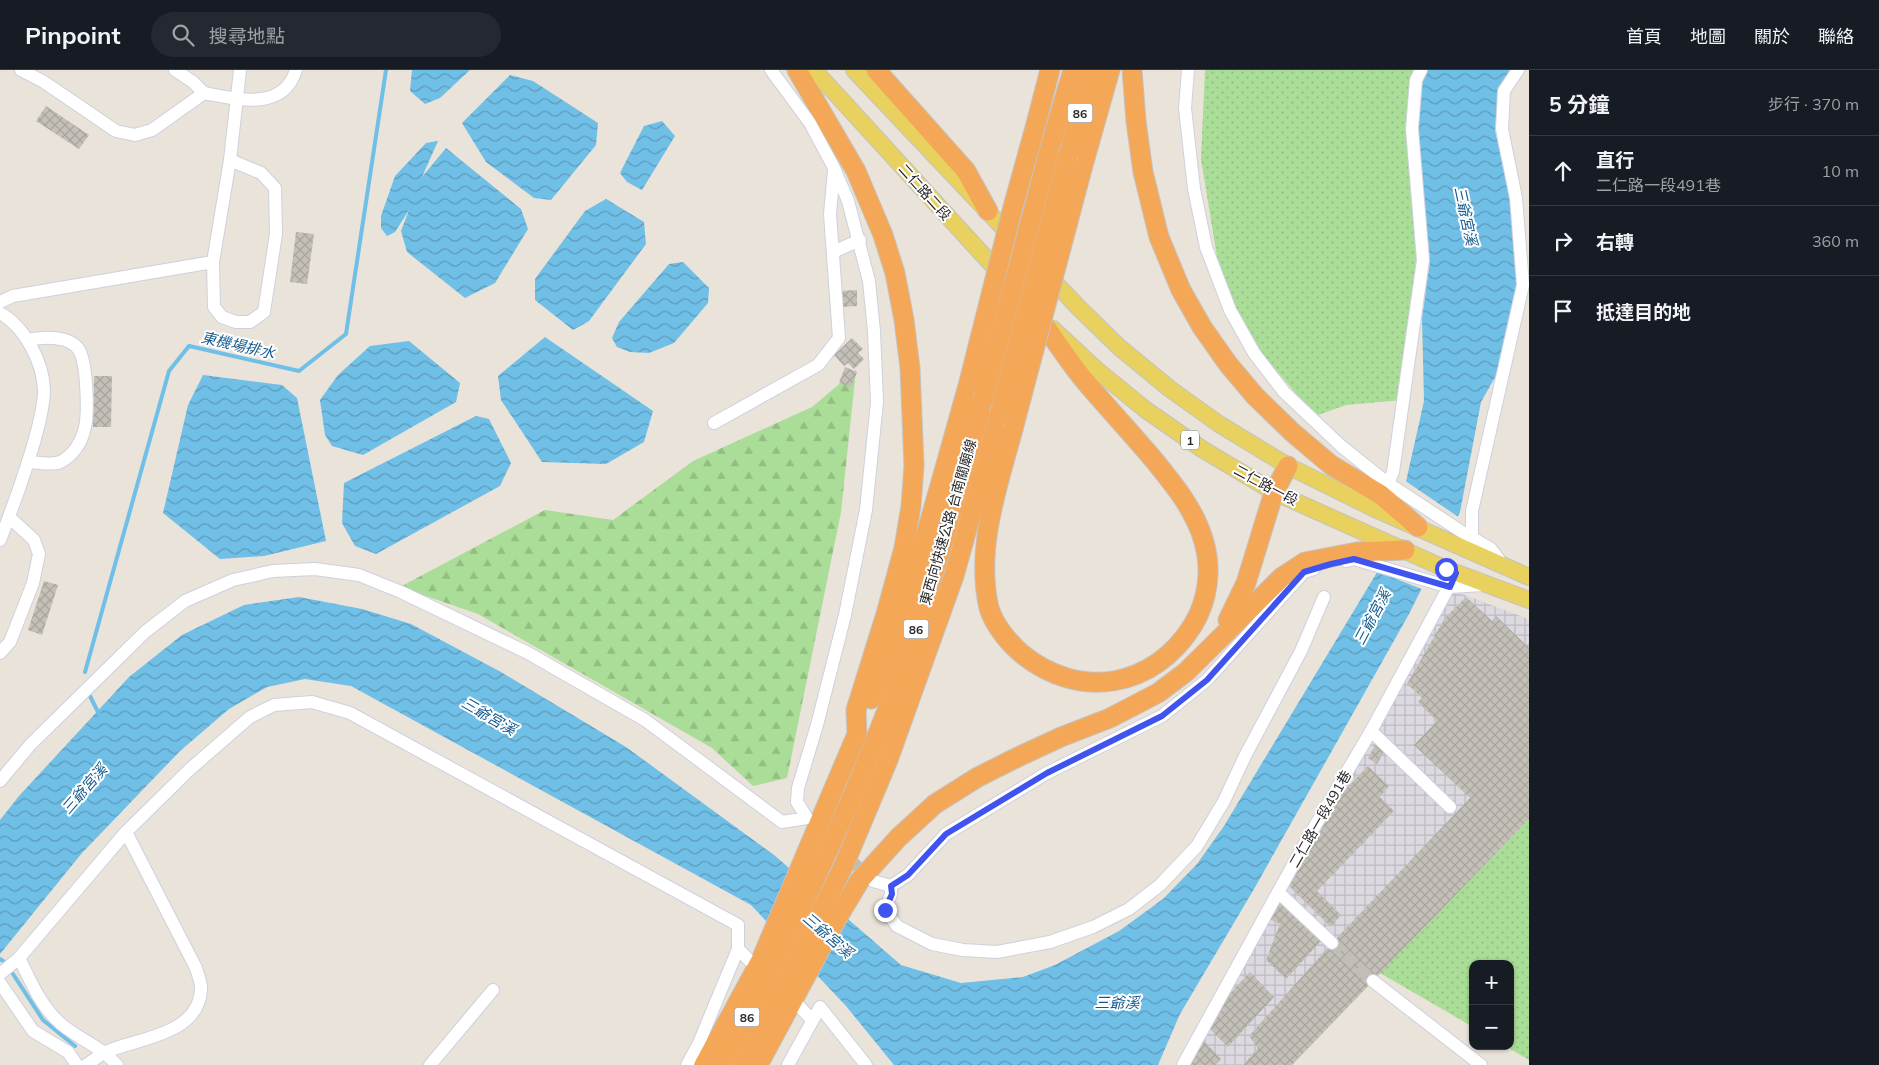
<!DOCTYPE html>
<html lang="zh-TW">
<meta charset="utf-8">
<style>
:root{--surface:#171b24;--page:#242831;--text:#f1f3f6;--muted:#9ea1a6;--line:#363941}
body{margin:0;font-family:Mulish,"Noto Sans TC",sans-serif;background:var(--page);color:var(--text)}
.controls{position:absolute;right:15px;bottom:15px;display:grid;overflow:hidden;border-radius:10px;box-shadow:0 1px 4px #0004}
.controls button{width:45px;height:45px;display:grid;place-items:center;padding:0;border:0;border-bottom:1px solid var(--line);background:var(--surface);color:var(--text);font:25px sans-serif}
.stop{position:absolute;width:15px;height:15px;margin:-11px;border:4px solid #3f54ef;border-radius:50%;background:#fff}
.stop.end{background:#3f54ef;border-color:#fff;box-shadow:0 1px 5px #0008}
.list{margin:0;padding:0;list-style:none}
h2{display:flex;justify-content:space-between;align-items:center;height:65px;margin:0;padding:0 20px;font-size:21px}
h2 small{font-size:16px;font-weight:400;color:var(--muted)}
.list li{display:grid;grid-template-columns:32px 1fr auto;gap:15px;align-items:center;box-sizing:border-box;height:70px;padding:0 20px;border-top:1px solid var(--line)}
.list b{display:block;font-size:19px;white-space:nowrap}
.list p{margin:0;font-size:16px;white-space:nowrap;color:var(--muted)}
.list em{font-size:16px;font-style:normal;color:var(--muted)}
.icon{flex:none;width:28px;height:28px;fill:none;stroke:currentColor;stroke-width:2;stroke-linecap:round;stroke-linejoin:round}
.map{position:relative;flex:none;width:1529px;height:995px;overflow:hidden}
header{display:flex;align-items:center;gap:30px;box-sizing:border-box;height:70px;padding:0 25px;background:var(--surface);border-bottom:1px solid var(--line)}
header strong{font-size:24px}
nav{display:flex;gap:28px;margin-inline-start:auto;font-size:18px}
.search{width:350px;height:45px;background:var(--page);display:flex;align-items:center;gap:12px;box-sizing:border-box;padding:0 18px;border-radius:28px;color:var(--muted);font-size:19px}
main{display:flex}
aside{flex:1;background:var(--surface)}
.map>svg:first-child{display:block}
.industrial{fill:url(#industrial-grid)}
.grass{fill:url(#grass-dots)}
.forest{fill:url(#forest-firs)}
.water{fill:url(#water-waves)}
.pier{fill:#e9e3d9}
.lines{fill:none;stroke-linecap:round;stroke-linejoin:round}
.stream{stroke:#70bfe7;stroke-width:4}
.building{fill:url(#building-cross-hatch)}
.minor-tunnel{stroke:#c2bdb5;stroke-width:12;stroke-dasharray:12 6;stroke-linecap:butt}
.minor-casing{stroke:#ced0df;stroke-width:14}
.major-casing{stroke:#c3c3c3;stroke-width:18}
.highway-casing{stroke:#c3c3c3;stroke-width:21}
.minor{stroke:#fff;stroke-width:12}
.major{stroke:#e8d15e;stroke-width:16}
.highway{stroke:#f5a758;stroke-width:19}
.highway-bridge-casing{stroke:#c3c3c3;stroke-width:21;stroke-linecap:butt}
.highway-bridge{stroke:#f5a758;stroke-width:19}
.route{stroke:#3f54ef;stroke-width:6}
.labels{text-anchor:middle;dominant-baseline:central;stroke-width:4;stroke-linejoin:round;paint-order:stroke}
.shield{fill:#fff;stroke:#686868;stroke-width:1}
.shield-label{font-size:12px;font-weight:bold;fill:#272727}
.street-label{font-size:14px;fill:#272727;stroke:#fff}
.water-label{font-size:15px;font-style:italic;fill:#145b8e;stroke:#fff}
</style>
<header>
<strong>Pinpoint</strong>
<div class="search"><svg class="icon" aria-label="search" viewBox="0 0 24 24"><circle cx="10" cy="10" r="6"/><path d="M15 15l6 6"/></svg>搜尋地點</div>
<nav><a>首頁</a><a>地圖</a><a>關於</a><a>聯絡</a></nav>
</header>
<main>
<div class="map">
<svg width="1529" height="995" viewBox="0 0 1529 995">
<defs>
<pattern id="industrial-grid" width="8" height="8" patternUnits="userSpaceOnUse" patternTransform="scale(1.25)"><rect width="8" height="8" fill="#dcd9e1"/><path d="M0 4h8M4 0v8" fill="none" stroke="#bdbac1"/></pattern>
<pattern id="grass-dots" width="8" height="8" patternUnits="userSpaceOnUse" patternTransform="scale(1.25)"><rect width="8" height="8" fill="#aadd97"/><path d="M2 2h.1M6 6h.1" fill="none" stroke="#92be82" stroke-width="1.8" stroke-linecap="round"/></pattern>
<pattern id="forest-firs" width="22" height="20" patternUnits="userSpaceOnUse" patternTransform="scale(1.25)"><rect width="22" height="20" fill="#aadd97"/><path d="M5 1l3.5 6h-7zM16 11l3.5 6h-7z" fill="#92be82"/></pattern>
<pattern id="water-waves" width="16" height="10" patternUnits="userSpaceOnUse" patternTransform="scale(1.25)"><rect width="16" height="10" fill="#70bfe7"/><path d="M0 5q4-4 8 0t8 0" fill="none" stroke="#5c9bbb"/></pattern>
<pattern id="building-cross-hatch" width="8" height="8" patternUnits="userSpaceOnUse" patternTransform="scale(1.25)"><rect width="8" height="8" fill="#c4c0b8"/><path d="M0 0l8 8M0 8l8-8" fill="none" stroke="#a8a59e"/></pattern>
</defs>
<rect width="100%" height="100%" fill="#e9e3d9"/>
<polygon class="industrial" points="1454,521 1529,549 1529,749 1292,995 1189,995 1281,828 1342,723"/>
<g class="grass">
<polygon points="1205,0 1421,0 1416,10 1423,190 1403,330 1346,335 1318,345 1298,326 1264,286 1234,236 1217,187 1201,89"/>
<polygon points="1529,749 1529,990 1505,976 1510,976 1510,894 1473,894 1473,957 1380,903"/>
</g>
<polygon class="forest" points="856,300 841,442 787,708 753,716 712,678 478,544 400,517 545,440 613,450 693,391 812,337"/>
<g class="water">
<polygon points="412,0 470,0 440,28 425,34 410,21"/>
<polygon points="1428,0 1511,0 1499,18 1495,60 1510,129 1517,215 1498,302 1481,332 1460,442 1409,544 1254,819 1180,944 1158,995 894,995 846,936 751,835 351,616 305,609 267,617 229,639 180,681 82,783 0,884 0,750 19,726 129,607 182,565 244,535 299,527 362,539 411,554 501,602 626,677 774,785 901,895 961,913 1023,907 1055,895 1119,861 1163,829 1197,794 1224,756 1376,504 1405,416 1424,331 1422,248 1430,191 1418,62 1422,12"/>
<polygon points="510,5 533,11 598,53 596,75 551,130 534,128 486,92 462,53"/>
<polygon points="662,51 675,66 642,120 627,112 620,103 644,56"/>
<polygon points="438,71 422,107 446,78 521,139 528,159 495,213 465,228 407,182 401,161 409,140 395,162 387,166 381,158 381,146 395,106 426,73"/>
<polygon points="606,129 644,152 646,174 589,251 573,260 535,230 535,209 585,141"/>
<polygon points="683,192 709,218 708,233 674,273 649,283 630,282 617,277 612,268 619,252 669,194"/>
<polygon points="545,267 653,341 644,372 606,394 542,392 501,330 498,306"/>
<polygon points="409,271 460,313 456,332 363,385 332,376 325,365 320,330 338,305 370,276"/>
<polygon points="203,305 282,315 297,328 326,471 264,486 220,489 163,443 188,335"/>
<polygon points="476,346 489,349 511,393 500,416 376,484 355,476 342,453 344,413"/>
</g>
<polygon class="pier" points="1404,410 1460,448 1424,520 1374,500"/>
<g class="lines">
<g class="stream">
<polyline points="85,602 169,301 189,276 299,301 346,264 386,0"/>
<polyline points="90,626 99,644"/>
<polyline points="0,889 3,891"/>
<polyline points="13,904 43,950 75,976"/>
</g>
</g>
<g class="building">
<polygon points="46,36 89,65 79,79 36,51"/>
<polygon points="296,162 314,164 307,214 290,212"/>
<polygon points="857,220 857,236 841,237 840,221"/>
<polygon points="852,268 863,279 858,283 864,289 854,299 848,293 844,296 834,285"/>
<polygon points="845,297 857,302 851,317 839,313"/>
<polygon points="94,306 112,306 111,357 93,357"/>
<polygon points="44,511 58,515 42,565 28,560"/>
<polygon points="1466,527 1492,551 1496,546 1527,576 1529,574 1529,749 1292,995 1245,995 1244,994 1258,978 1249,966 1332,873 1470,728 1414,675 1437,651 1418,632 1422,628 1407,614 1445,548"/>
<polygon points="1375,675 1385,681 1377,694 1368,688"/>
<polygon points="1368,696 1389,716 1380,727 1394,741 1317,821 1341,845 1331,857 1289,816 1342,723"/>
<polygon points="1281,828 1323,869 1286,909 1266,890 1280,854 1269,849"/>
<polygon points="1250,902 1274,927 1228,977 1209,958 1223,931"/>
<polygon points="1203,970 1221,989 1215,995 1189,995"/>
</g>
<g class="lines">
<g class="minor-tunnel">
<polyline points="827,767 870,809"/>
<polyline points="1332,873 1373,911"/>
</g>
<defs>
<g id="minor">
<path d="M21,0L44,12L116,61L135,65L152,60L204,23C237,29 283,42 296,0"/>
<polyline points="175,0 193,12 204,23"/>
<polyline points="1188,0 1185,38 1194,119 1206,177 1230,240 1254,283 1284,322 1341,376 1386,412 1462,462 1491,479 1503,495"/>
<polyline points="833,182 860,170"/>
<polyline points="213,192 214,237 222,247 236,252 250,252 264,242 276,164 275,118 261,103 230,90 240,0"/>
<polyline points="0,232 13,226 213,192 230,90"/>
<path d="M0,243C25,257 43,292 44,320C44,337 39,353 35,369C25,403 13,437 0,470"/>
<polyline points="714,353 818,295 839,268 830,144 834,100"/>
<path d="M28,392C37,392 55,396 62,391C73,385 81,373 84,361C89,346 87,293 79,280C70,265 43,267 28,270"/>
<polyline points="1388,413 1393,402 1423,190 1412,59 1416,10 1421,0"/>
<polyline points="1472,468 1472,441 1523,215 1516,128 1502,59 1504,21 1518,0"/>
<polyline points="1346,491 1354,489 1449,517 1484,515"/>
<polyline points="0,583 10,572 33,513 39,484 34,470 9,447"/>
<polyline points="1371,661 1450,737"/>
<polyline points="0,711 30,675 145,562 185,531 233,510 273,501 315,499 359,505 401,522 528,583 645,650 782,752 807,748 797,732 798,718 817,655 845,545 866,440 877,332 874,261 869,211 848,131 834,98 810,53 771,0"/>
<polyline points="873,811 891,816 908,805 946,764 1047,703 1162,646 1207,610 1304,502 1314,499"/>
<polyline points="891,816 891,824 885,840 897,856 932,874 963,880 997,882 1050,872 1093,857 1129,839 1160,815 1197,776 1224,731 1245,686 1301,581 1324,527"/>
<polyline points="1278,822 1332,873"/>
<polyline points="738,879 750,891"/>
<path d="M19,888C31,911 40,936 61,954C80,970 99,975 117,995"/>
<polyline points="0,904 19,888 126,762 189,700 250,647 274,635 312,632 350,643 738,855 738,879 699,973 687,995"/>
<polyline points="1373,911 1481,995"/>
<polyline points="0,913 33,961 68,982 77,995"/>
<polyline points="799,936 812,950"/>
<path d="M86,995C93,991 99,985 106,982C136,968 198,966 201,920C202,914 198,905 196,898L126,762"/>
<polyline points="430,995 493,920"/>
<polyline points="788,995 820,937 866,995"/>
<polyline points="1183,995 1309,766 1371,661 1453,509"/>
</g>
<g id="major">
<polyline points="814,0 1005,209"/>
<polyline points="854,0 1078,237 1119,277 1170,319 1219,354 1288,396 1375,439 1529,507"/>
<polyline points="1053,259 1098,301 1146,340 1202,379 1274,422 1446,499 1529,530"/>
</g>
<g id="highway">
<polyline points="876,0 966,101 988,141"/>
<polyline points="1132,0 1136,51 1143,102 1159,167 1181,220 1202,257 1228,294 1255,326 1292,362 1331,395 1381,425 1418,457"/>
<polyline points="1036,54 1050,0"/>
<polyline points="1052,70 1073,0"/>
<polyline points="1068,85 1092,0"/>
<polyline points="1082,99 1110,0"/>
<path d="M1013,359C998,416 975,478 989,538C994,555 1009,573 1022,584C1080,631 1154,618 1193,555C1208,530 1212,500 1204,472C1195,440 1175,416 1154,390C1131,363 1107,337 1084,310C1067,289 1052,266 1037,244"/>
<polyline points="1228,550 1246,513 1274,422 1288,396"/>
<path d="M871,629C911,528 938,421 968,316"/>
<polyline points="704,995 761,890 857,664 856,640 886,544 904,478 911,436 914,396 910,298 904,250 895,203 883,165 856,101 797,0"/>
<path d="M723,995C788,867 853,738 901,602C933,513 958,422 983,330"/>
<polyline points="744,995 844,795 888,690 954,506 999,345"/>
<polyline points="758,995 836,850 860,810 898,768 935,734 978,707 1018,687 1061,667 1110,648 1158,623 1186,602 1282,507 1305,492 1357,482 1405,480"/>
</g>
</defs>
<use href="#minor" class="minor-casing"/>
<use href="#major" class="major-casing"/>
<use href="#highway" class="highway-casing"/>
<use href="#minor" class="minor"/>
<use href="#major" class="major"/>
<use href="#highway" class="highway"/>
<defs>
<g id="highway-bridge">
<polyline points="968,316 1013,137 1036,54"/>
<polyline points="983,330 1052,70"/>
<polyline points="999,345 1068,85"/>
<polyline points="1013,359 1082,99"/>
</g>
</defs>
<use href="#highway-bridge" class="highway-bridge-casing"/>
<use href="#highway-bridge" class="highway-bridge"/>
</g>
<g class="lines">
<polyline class="route" points="885,840 892,824 891,816 908,805 946,764 1047,703 1162,646 1207,610 1304,502 1331,494 1354,489 1450,517 1456,503 1446,499"/>
</g>
<g class="labels">
<g class="shield">
<rect x="1067.5" y="33.5" width="25" height="19" rx="4"/>
<rect x="1181" y="360.5" width="18" height="19" rx="4"/>
<rect x="903.5" y="549.5" width="25" height="19" rx="4"/>
<rect x="734.5" y="937.5" width="25" height="19" rx="4"/>
</g>
<g class="shield-label">
<text x="1080" y="43">86</text>
<text x="1190" y="370">1</text>
<text x="916" y="559">86</text>
<text x="747" y="947">86</text>
</g>
<g class="street-label">
<text transform="translate(925 122) rotate(48)">二仁路二段</text>
<text transform="translate(1266 415) rotate(28)">二仁路一段</text>
<text transform="translate(948 452) rotate(-74)">東西向快速公路 台南關廟線</text>
<text transform="translate(1320 749) rotate(-60)">二仁路一段491巷</text>
</g>
<g class="water-label">
<text transform="translate(1466 146) rotate(78)">三爺宮溪</text>
<text transform="translate(238 275) rotate(13)">東機場排水</text>
<text transform="translate(1372 547) rotate(-62)">三爺宮溪</text>
<text transform="translate(489 646) rotate(30)">三爺宮溪</text>
<text transform="translate(84 719) rotate(-49)">三爺宮溪</text>
<text transform="translate(828 865) rotate(41)">三爺宮溪</text>
<text x="1117" y="932">三爺溪</text>
</g>
</g>
</svg>
<div class="controls">
<button>+</button>
<button>−</button>
</div>
<div class="stop" style="left:1446px;top:499px"></div>
<div class="stop end" style="left:885px;top:840px"></div>
</div>
<aside>
<h2>5 分鐘<small>步行 · 370 m</small></h2>
<ul class="list">
<li><svg class="icon" aria-label="ahead" viewBox="0 0 24 24"><path d="M12 20V5M6 11l6-6 6 6"/></svg><div><b>直行</b><p>二仁路一段491巷</p></div><em>10 m</em></li>
<li><svg class="icon" aria-label="right" viewBox="0 0 24 24"><path d="M7 20v-9h11M14 6l5 5-5 5"/></svg><div><b>右轉</b></div><em>360 m</em></li>
<li><svg class="icon" aria-label="arrive" viewBox="0 0 24 24"><path d="M6 21V4h12l-3 4 3 4H6"/></svg><div><b>抵達目的地</b></div></li>
</ul>
</aside>
</main>
